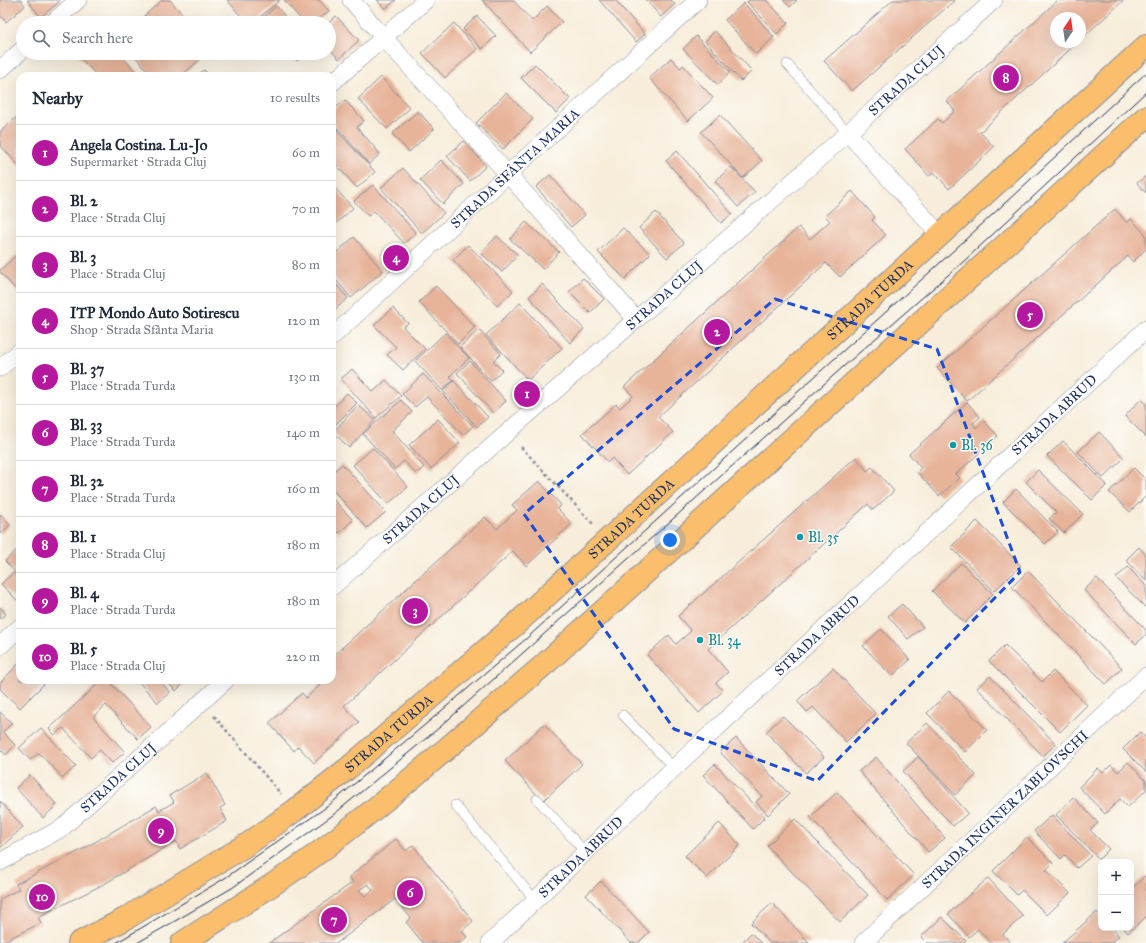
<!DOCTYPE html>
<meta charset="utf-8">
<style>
:root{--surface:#fff;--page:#f6f6f7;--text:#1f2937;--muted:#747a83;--line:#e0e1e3;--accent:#b5179e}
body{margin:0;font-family:"IM FELL Great Primer",serif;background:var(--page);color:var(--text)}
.controls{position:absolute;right:12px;bottom:12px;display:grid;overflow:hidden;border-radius:8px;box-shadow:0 4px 16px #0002}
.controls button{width:36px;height:36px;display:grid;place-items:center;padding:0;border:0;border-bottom:1px solid var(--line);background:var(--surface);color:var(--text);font:20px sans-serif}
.compass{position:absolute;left:1050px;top:12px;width:36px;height:36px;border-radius:50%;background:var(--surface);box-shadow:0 4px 16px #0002;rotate:13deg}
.you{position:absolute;left:670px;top:540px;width:14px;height:14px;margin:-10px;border:3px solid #fff;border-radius:50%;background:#1a73e8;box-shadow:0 0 0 6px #1a73e833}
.badge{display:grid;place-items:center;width:26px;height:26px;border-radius:50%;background:var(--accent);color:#fff;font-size:13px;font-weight:700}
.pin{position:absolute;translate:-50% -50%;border:2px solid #fff;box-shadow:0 1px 4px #0006}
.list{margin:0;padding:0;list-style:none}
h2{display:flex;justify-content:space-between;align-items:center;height:52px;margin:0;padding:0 16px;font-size:17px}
h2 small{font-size:13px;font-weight:400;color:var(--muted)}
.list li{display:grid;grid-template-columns:26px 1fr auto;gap:12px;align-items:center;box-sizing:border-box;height:56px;padding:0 16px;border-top:1px solid var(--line)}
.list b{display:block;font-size:15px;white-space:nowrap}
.list p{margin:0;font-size:13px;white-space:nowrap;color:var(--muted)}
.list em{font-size:13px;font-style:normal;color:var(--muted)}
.icon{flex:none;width:22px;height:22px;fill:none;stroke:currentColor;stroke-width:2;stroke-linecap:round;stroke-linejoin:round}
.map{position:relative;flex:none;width:1146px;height:943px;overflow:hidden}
.search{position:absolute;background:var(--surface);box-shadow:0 4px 16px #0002;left:16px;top:16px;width:320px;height:44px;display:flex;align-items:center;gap:10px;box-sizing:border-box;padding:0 14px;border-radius:22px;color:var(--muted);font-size:15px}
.panel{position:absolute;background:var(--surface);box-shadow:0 4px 16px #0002;left:16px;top:72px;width:320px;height:612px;border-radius:12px}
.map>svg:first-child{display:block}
.building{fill:#e7b49a;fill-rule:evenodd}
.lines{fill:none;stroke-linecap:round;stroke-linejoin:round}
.lane-casing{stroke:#898e9c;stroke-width:10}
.street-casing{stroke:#898e9c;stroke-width:18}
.primary-casing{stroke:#898e9c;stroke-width:24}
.path{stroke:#898e9c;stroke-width:2.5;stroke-dasharray:3 3;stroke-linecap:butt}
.lane{stroke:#fff;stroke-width:9}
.street{stroke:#fff;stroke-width:17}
.primary{stroke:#fabe6d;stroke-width:22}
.tram{stroke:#1b2f5e;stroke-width:1}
.marked{fill:none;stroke:#1d4ed8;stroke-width:3;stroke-dasharray:8 5;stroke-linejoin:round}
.culture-dot{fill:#0f9aa8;stroke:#fdfcf7;stroke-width:1.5}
.labels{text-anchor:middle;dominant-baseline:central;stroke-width:3;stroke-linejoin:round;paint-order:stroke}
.street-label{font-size:14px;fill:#1b2f5e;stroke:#fdfcf7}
.culture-label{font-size:14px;fill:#0d838f;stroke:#fdfcf7;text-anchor:start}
</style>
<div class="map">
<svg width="1146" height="943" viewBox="0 0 1146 943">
<rect width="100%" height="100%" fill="#fdfcf7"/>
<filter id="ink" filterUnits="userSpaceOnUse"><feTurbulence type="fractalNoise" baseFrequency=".025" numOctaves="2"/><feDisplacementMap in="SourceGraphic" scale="8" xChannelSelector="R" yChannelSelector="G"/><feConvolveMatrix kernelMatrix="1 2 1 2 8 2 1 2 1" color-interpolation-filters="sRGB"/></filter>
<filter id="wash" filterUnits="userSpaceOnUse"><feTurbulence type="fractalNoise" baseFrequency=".012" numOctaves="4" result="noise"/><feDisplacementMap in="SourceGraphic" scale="16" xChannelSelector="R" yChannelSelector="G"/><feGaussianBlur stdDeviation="0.9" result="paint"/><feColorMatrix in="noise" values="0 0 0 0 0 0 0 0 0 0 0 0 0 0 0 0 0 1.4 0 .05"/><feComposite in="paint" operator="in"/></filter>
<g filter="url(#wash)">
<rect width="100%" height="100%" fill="#f7edda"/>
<g id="blocks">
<g class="building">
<polygon points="0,0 21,0 25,6 6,22 0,15"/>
<polygon points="27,0 59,0 60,1 41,17"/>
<polygon points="162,0 170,0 190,23 148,23 149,22 144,16"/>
<polygon points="227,0 280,0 253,23 247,23"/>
<polygon points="284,0 319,0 329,11 315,23 304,23"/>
<polygon points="377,0 396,0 385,9"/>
<polygon points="482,0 513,0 532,21 547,6 562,22 530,52"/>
<polygon points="599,0 615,0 645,34 636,42"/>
<polygon points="646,0 671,0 675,4 661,17"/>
<polygon points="749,0 766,0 788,23 777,34 747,2"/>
<polygon points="783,0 797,0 790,7"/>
<polygon points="893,0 955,0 852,91 824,61"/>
<polygon points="1058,0 1124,0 1080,40 1080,18 1056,18 1056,42 1078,42 980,132 994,147 949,189 934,172 929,176 905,149 938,119 942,123 955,111 947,101"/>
<polygon points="744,3 774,37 756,54 725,20"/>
<polygon points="276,6 291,23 263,23 261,20"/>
<polygon points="336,16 359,40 339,59 329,48 329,23"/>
<polygon points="477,16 496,36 482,49 463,29"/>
<polygon points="454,23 477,49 445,78 422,53"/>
<polygon points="715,31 752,71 741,81 705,41"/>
<polygon points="696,36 730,72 718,85 683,49"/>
<polygon points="76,53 119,53 140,76 97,76"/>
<polygon points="132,53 208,53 181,76 152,76"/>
<polygon points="290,53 306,53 297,61"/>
<polygon points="671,58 680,68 683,65 713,98 688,121 649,78"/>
<polygon points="535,64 570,99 556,113 521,78"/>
<polygon points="204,70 210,76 197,76"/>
<polygon points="381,77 410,108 387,129 358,99"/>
<polygon points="506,93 533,119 503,149 476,123"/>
<polygon points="345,100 364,121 357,127 380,154 369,164 332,122 332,111"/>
<polygon points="418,111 434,129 409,152 392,134"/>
<polygon points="20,114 20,167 0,145 0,132"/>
<polygon points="720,115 762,161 743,178 701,132"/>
<polygon points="332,125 375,172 357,188 332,160"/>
<polygon points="464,141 486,166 470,181 447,156"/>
<polygon points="677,151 732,214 721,223 666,161"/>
<polygon points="441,160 464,184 443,204 420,180"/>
<polygon points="731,167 755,192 738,207 715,181"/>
<polygon points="403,168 444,213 422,233 381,188"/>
<polygon points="550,175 585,215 571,227 536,187"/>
<polygon points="1146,176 1146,193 1137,183"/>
<polygon points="332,185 353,208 332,227"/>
<polygon points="373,185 416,233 404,243 374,211 368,216 354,201"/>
<polygon points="852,191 875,217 872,220 886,235 840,277 826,263 658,417 673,432 627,475 612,458 608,462 582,434 616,404 620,408 633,396 624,387 799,227 810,239 830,221 825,216"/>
<polygon points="1115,209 1127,223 1131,219 1146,235 1146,249 1133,262 1128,256 967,401 937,368"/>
<polygon points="656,212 684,243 667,258 639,228"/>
<polygon points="526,222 559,252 543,269 510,239"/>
<polygon points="623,228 650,254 625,279 598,252"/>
<polygon points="497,236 518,255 502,272 481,253"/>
<polygon points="354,237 383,271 351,298 332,275 332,246 337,252"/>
<polygon points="468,245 513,291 497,306 453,260"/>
<polygon points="20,252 20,294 0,272 0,270"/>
<polygon points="583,278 604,299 590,313 569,292"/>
<polygon points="332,280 348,298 332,312"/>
<polygon points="542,284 584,329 570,343 529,297"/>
<polygon points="436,286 475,327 458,344 419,302"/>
<polygon points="520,303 562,348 528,380 486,335"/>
<polygon points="393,308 408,323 403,327 425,349 403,370 387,355 396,347 374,325"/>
<polygon points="479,330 501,354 493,361 502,370 491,381 460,347"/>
<polygon points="445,333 469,358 450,376 454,380 442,390 415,361"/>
<polygon points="470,361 506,401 493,413 457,373"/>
<polygon points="352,369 373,392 386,380 401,396 376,418 341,379"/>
<polygon points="423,374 473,426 463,435 427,397 415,407 402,394"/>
<polygon points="454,381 488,417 477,427 443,391"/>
<polygon points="347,393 357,403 332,428 332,409"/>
<polygon points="1141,399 1146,404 1146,437 1125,416"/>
<polygon points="401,400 412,412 392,431 424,467 416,474 404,461 395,469 363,434"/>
<polygon points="967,402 980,417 973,423 976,428 984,421 998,436 956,474 960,478 939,496 917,472 921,468 909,454"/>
<polygon points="358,405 375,420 349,448 333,432"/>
<polygon points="438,419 460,443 431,469 409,445"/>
<polygon points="1099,432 1124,458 1103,478 1078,452"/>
<polygon points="1063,441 1107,485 1092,500 1047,456"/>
<polygon points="373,448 408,487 388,504 353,465"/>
<polygon points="856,457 867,471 872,467 894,491 873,510 868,504 708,649 728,672 716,683 723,691 699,713 647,655 669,635 676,644 691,631 678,616"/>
<polygon points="342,464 386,512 367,528 332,489 332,473"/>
<polygon points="1134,468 1146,480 1146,496 1130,512 1109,492"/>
<polygon points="1038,470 1083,514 1064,533 1049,519 1056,512 1026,482"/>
<polygon points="539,481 561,505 558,509 572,524 526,566 513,551 344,706 359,722 314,763 298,746 294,751 269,723 302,693 306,698 320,685 315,680 332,680 332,657 485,517 497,529 517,510 512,505"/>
<polygon points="1016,489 1058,532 1045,544 1003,502"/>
<polygon points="332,498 353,520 339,533 332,526"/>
<polygon points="0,514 10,525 0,534"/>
<polygon points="977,521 1021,566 994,591 951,547"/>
<polygon points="20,547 20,577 5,561"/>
<polygon points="1139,547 1146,555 1146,581 1126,560"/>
<polygon points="961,563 993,594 965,623 932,591"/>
<polygon points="1128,567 1146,586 1146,608 1116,578"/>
<polygon points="1028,571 1122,668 1106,684 1012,587"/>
<polygon points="13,573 20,579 20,597 17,600 1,584"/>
<polygon points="1097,578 1146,630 1146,635 1136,644 1084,590"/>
<polygon points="902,604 923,627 908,639 888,616"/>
<polygon points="0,607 6,614 0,619"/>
<polygon points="881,629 910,660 892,676 863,646"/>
<polygon points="1005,645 1042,682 1053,671 1087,705 1060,732 989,661"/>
<polygon points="20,662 20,680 48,680 20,708 0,689 0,683"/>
<polygon points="833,668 876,714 846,742 813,707 807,712 797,701"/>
<polygon points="990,676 1056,744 1043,756 977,688"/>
<polygon points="102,680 108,680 151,727 138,739 106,705 93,717 125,752 112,763 100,750 91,758 63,728 55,735 49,729"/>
<polygon points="137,680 159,680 170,692 158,703"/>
<polygon points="165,680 187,680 176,691"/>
<polygon points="949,691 987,730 965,752 927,713"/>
<polygon points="0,712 12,723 3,732 15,745 6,755 0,749"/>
<polygon points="783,716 824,757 806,773 766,732"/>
<polygon points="927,723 976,775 955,795 906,743"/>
<polygon points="544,724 582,764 543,801 505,761"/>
<polygon points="41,728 76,766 63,778 39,753 30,760 19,748"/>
<polygon points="1140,732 1146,738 1146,772 1123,749"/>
<polygon points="736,738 789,794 768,815 756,802 762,796 720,752"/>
<polygon points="876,757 945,838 928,852 859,771"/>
<polygon points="918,757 968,813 953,826 903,771"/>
<polygon points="1128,762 1146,781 1146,790 1128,807 1120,799 1105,814 1079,787 1098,768 1103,773 1111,765 1118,772"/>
<polygon points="715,764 765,817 753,829 703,775"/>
<polygon points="207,773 225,805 220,808 227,821 180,849 176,841 104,884 38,917 41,923 0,943 0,899 19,889 16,884 83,849 156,806 159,811 174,802 170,795"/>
<polygon points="30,775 57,805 43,818 16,788"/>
<polygon points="837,792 914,875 887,900 810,817"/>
<polygon points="1073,797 1098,823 1090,830 1109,849 1099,859 1056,815"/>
<polygon points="0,801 23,827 0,848"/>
<polygon points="1052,815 1091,856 1077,868 1065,855 1061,859 1034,831"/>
<polygon points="795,819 868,895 840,922 767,846"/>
<polygon points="719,823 740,845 707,878 685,856"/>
<polygon points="1027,837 1053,863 1046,870 1070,893 1047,915 1022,890 1017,895 993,871"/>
<path d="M396,839L406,851L413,845L473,921L462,931L467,937L460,943H423L406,922L411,918L395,899L337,943H269L353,882L349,877ZM368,884L373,890L365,896L359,890Z"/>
<polygon points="1146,875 1146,917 1128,933 1123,928 1131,928 1131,889"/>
<polygon points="988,878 1023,916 1003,934 1011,943 991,943 978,929 969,937 948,914"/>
<polygon points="601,881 649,932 638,943 631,943 586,895"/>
<polygon points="772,903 810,943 770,943 751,923"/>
<polygon points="1097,912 1101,916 1101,928 1112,928 1119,936 1110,943 1062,943"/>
<polygon points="942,917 966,941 964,943 927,943 921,937"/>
<polygon points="751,933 761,943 741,943"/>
</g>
</g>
</g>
<g filter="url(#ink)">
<use href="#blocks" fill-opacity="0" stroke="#898e9c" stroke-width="1"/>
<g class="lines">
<defs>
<g id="lane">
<polyline points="787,64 848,133"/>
<polyline points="623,715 674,768"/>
<polyline points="537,799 585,852"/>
<polyline points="455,805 535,900"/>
</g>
<g id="street">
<polyline points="351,0 384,38 508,174 635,318"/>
<polyline points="52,23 78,0"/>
<polyline points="0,70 23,49"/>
<polyline points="332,83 426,0"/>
<polyline points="848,133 940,235"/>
<path id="s1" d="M332,337L508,174L698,0"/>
<polyline points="0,368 20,351"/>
<path id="s2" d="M332,587L848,133L994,0"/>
<polyline points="0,646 20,627"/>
<path id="s3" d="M0,862L62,828L226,680"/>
<path id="s4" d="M490,943L674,768L1146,329"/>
<path id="s5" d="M863,943L1146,676"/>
</g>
<g id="primary">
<path id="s6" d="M79,943L125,919L248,844L294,811L347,769L515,625L1146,46"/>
<path d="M182,943C230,912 280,882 326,847C402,789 474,725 546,663L1146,117"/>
</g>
</defs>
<use href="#lane" class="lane-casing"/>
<use href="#street" class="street-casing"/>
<use href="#primary" class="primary-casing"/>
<g class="path">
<polyline points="521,447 593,524"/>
<polyline points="214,716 281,794"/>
</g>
<use href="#lane" class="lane"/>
<use href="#street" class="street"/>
<use href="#primary" class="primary"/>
<g class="tram">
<polyline points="116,943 225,878 328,806 433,718 527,638 953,251 1146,73"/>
<polyline points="137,943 232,888 333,815 440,727 852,359 963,262 1146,92"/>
</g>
</g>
</g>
<path class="marked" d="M775,299L937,349L1020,572L817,781L674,729L524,514Z"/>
<g class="culture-dot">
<circle cx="953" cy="445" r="4"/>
<circle cx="800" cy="537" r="4"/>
<circle cx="700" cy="640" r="4"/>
</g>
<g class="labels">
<g class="street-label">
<text stroke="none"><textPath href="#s2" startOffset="766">STRADA CLUJ</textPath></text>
<text stroke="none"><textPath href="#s1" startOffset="249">STRADA SFÂNTA MARIA</textPath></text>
<text stroke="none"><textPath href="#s2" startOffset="442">STRADA CLUJ</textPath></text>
<text stroke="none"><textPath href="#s6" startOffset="1023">STRADA TURDA</textPath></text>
<text stroke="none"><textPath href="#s4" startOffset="773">STRADA ABRUD</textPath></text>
<text stroke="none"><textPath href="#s2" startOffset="118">STRADA CLUJ</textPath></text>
<text stroke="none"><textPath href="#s6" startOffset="699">STRADA TURDA</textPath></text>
<text stroke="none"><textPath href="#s4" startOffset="449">STRADA ABRUD</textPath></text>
<text stroke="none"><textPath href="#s6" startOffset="375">STRADA TURDA</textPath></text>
<text stroke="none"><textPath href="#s3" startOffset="146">STRADA CLUJ</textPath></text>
<text stroke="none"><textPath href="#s5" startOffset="195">STRADA INGINER ZABLOVSCHI</textPath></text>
<text stroke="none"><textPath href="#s4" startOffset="125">STRADA ABRUD</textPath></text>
</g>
<g class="culture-label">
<text x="961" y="445">Bl. 36</text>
<text x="808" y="537">Bl. 35</text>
<text x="708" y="640">Bl. 34</text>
</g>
</g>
</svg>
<div class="controls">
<button>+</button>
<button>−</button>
</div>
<svg class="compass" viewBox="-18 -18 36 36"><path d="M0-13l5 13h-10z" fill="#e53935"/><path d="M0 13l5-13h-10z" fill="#747a83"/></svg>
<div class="you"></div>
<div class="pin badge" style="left:527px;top:394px">1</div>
<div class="pin badge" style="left:717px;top:332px">2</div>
<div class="pin badge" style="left:415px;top:611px">3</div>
<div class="pin badge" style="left:396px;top:258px">4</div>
<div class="pin badge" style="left:1030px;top:315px">5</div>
<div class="pin badge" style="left:410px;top:893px">6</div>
<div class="pin badge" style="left:334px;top:920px">7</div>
<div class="pin badge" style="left:1006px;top:78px">8</div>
<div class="pin badge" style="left:161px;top:831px">9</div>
<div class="pin badge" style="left:42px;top:897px">10</div>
<div class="search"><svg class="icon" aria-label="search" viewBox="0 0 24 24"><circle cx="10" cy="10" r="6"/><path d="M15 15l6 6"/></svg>Search here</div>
<section class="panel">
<h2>Nearby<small>10 results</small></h2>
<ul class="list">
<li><span class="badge">1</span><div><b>Angela Costina. Lu-Jo</b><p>Supermarket · Strada Cluj</p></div><em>60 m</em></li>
<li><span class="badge">2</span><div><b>Bl. 2</b><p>Place · Strada Cluj</p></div><em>70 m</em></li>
<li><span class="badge">3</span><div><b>Bl. 3</b><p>Place · Strada Cluj</p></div><em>80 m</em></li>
<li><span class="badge">4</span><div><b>ITP Mondo Auto Sotirescu</b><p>Shop · Strada Sfânta Maria</p></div><em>120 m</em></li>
<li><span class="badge">5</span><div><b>Bl. 37</b><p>Place · Strada Turda</p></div><em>130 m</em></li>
<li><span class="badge">6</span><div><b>Bl. 33</b><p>Place · Strada Turda</p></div><em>140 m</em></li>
<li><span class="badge">7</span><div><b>Bl. 32</b><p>Place · Strada Turda</p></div><em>160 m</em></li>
<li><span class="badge">8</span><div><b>Bl. 1</b><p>Place · Strada Cluj</p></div><em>180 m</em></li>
<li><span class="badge">9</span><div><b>Bl. 4</b><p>Place · Strada Turda</p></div><em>180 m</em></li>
<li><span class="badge">10</span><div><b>Bl. 5</b><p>Place · Strada Cluj</p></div><em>220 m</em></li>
</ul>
</section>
</div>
